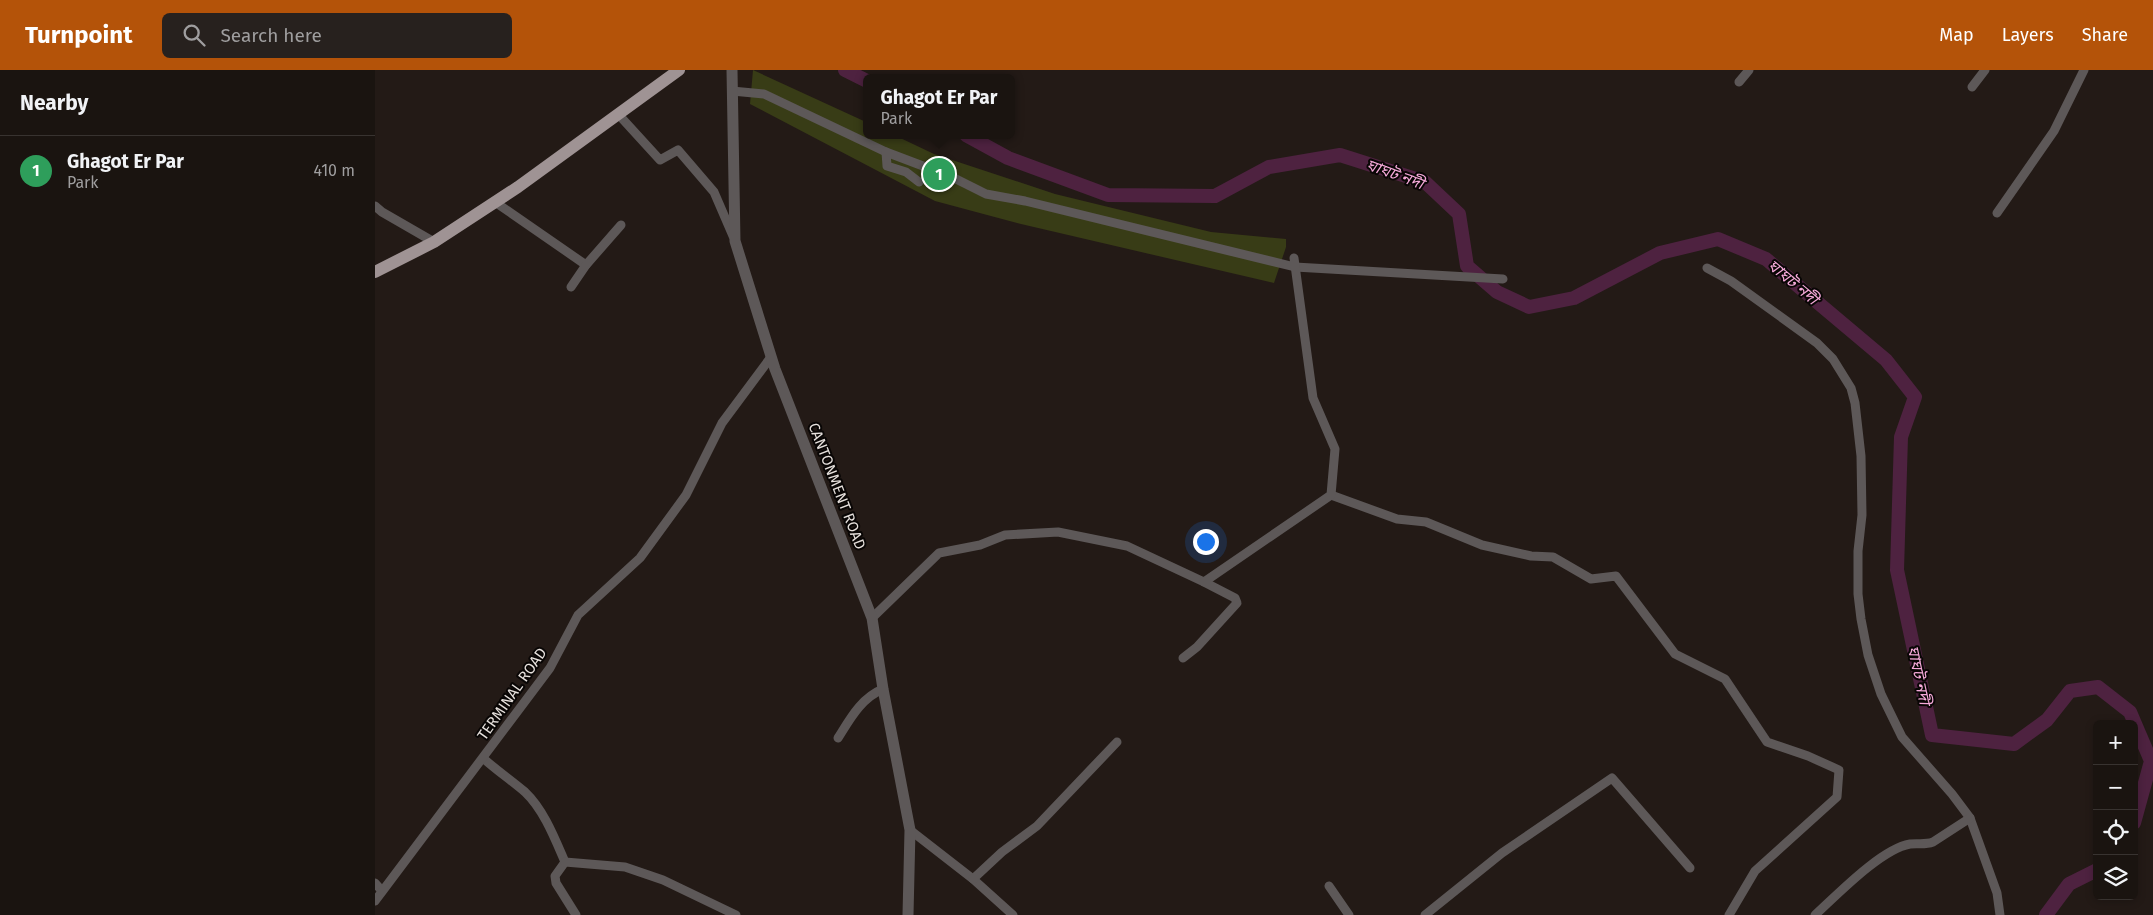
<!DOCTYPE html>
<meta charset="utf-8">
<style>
:root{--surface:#1a1410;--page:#27211e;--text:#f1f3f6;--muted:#9f9e9f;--line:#383330;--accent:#b45309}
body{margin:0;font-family:"Fira Sans","Noto Sans Bengali",sans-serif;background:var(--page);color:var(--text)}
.controls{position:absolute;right:15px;bottom:15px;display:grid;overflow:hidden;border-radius:8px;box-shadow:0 2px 8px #0003}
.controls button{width:45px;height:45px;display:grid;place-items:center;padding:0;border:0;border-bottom:1px solid var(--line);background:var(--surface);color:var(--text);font:25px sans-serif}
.you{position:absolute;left:830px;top:471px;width:18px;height:18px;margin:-12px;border:4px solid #fff;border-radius:50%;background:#1a73e8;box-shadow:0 0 0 8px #1a73e833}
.badge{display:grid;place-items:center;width:32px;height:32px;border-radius:50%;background:var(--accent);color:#fff;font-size:16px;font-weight:700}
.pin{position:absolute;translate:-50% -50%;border:2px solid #fff;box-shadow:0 1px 5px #0006}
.popup{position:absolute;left:488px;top:4px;width:152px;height:65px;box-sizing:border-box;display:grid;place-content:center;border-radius:8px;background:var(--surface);filter:drop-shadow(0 1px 4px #0005);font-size:16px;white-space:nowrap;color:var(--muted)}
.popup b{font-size:19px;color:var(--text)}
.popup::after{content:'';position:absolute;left:50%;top:100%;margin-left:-10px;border:10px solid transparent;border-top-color:var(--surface)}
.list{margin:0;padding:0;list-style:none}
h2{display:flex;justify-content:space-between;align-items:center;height:65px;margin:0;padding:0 20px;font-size:21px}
h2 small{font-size:16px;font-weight:400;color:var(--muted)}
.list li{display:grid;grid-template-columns:32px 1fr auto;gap:15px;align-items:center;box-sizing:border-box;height:70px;padding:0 20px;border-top:1px solid var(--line)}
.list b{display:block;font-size:19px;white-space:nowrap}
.list p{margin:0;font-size:16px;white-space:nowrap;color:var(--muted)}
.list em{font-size:16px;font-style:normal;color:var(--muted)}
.icon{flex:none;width:28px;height:28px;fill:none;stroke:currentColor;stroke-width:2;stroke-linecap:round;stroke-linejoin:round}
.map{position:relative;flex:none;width:1778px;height:845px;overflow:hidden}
header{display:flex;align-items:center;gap:30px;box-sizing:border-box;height:70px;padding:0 25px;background:var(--accent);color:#fff}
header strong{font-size:24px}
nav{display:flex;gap:28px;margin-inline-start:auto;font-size:18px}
.search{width:350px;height:45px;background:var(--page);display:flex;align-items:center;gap:12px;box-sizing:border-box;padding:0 18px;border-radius:8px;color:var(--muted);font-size:19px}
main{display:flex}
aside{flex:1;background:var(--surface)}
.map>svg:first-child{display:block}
.green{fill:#383c16}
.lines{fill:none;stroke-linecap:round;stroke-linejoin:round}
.river{stroke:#4e2240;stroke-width:14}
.minor{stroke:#5d5858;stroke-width:9}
.tertiary{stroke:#5d5858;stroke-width:11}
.primary{stroke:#9f9394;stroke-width:12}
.labels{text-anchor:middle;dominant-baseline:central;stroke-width:4;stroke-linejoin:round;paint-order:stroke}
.street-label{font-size:15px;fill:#e7e1dd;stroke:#090605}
.water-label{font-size:16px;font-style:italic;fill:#f5a9d9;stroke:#090605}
</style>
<header>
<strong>Turnpoint</strong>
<div class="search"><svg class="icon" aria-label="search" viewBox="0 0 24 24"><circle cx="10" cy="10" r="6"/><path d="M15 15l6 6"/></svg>Search here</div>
<nav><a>Map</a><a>Layers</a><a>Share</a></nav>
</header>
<main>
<aside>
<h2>Nearby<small></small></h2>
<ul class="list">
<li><span class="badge" style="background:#2e9e5b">1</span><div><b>Ghagot Er Par</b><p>Park</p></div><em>410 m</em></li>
</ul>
</aside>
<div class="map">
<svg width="1778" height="845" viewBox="0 0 1778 845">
<rect width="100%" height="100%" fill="#231a16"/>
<polygon class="green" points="378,0 491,52 492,65 519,65 559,84 680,124 836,162 911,169 911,177 899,213 646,154 560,131 375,34"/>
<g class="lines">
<g class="river">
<polyline points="470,0 492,11"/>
<polyline points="591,65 633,88 733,125 840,126 894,97 965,85 1050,112 1084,144 1092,196 1122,222 1154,237 1199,228 1285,183 1343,169 1391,189 1511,290 1540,327 1526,367 1522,500 1557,665 1639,674 1672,650 1695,621 1723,617 1755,642 1776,691 1759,753"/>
<polyline points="1671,845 1694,814 1722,800"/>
</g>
<g class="minor">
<polyline points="1364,12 1374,0"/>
<polyline points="1597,17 1610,0"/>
<polyline points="357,21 389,24 511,82"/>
<polyline points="243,44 285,90 303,80 339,122 358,166"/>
<polyline points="544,112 531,102 512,96 511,82 577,107 611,124 650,131 920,197 1128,209"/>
<polyline points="120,132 211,195"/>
<polyline points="0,136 7,142 59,172"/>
<polyline points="1622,143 1679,61 1709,0"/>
<polyline points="1332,198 1356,211 1442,273 1458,289 1476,318 1480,333 1486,386 1487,445 1483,481 1483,524 1486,549 1493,585 1506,624 1527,667 1577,724 1595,748 1622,823 1625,845"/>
<polyline points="196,217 211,195 246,155"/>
<polyline points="956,425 1022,449 1051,452 1107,475 1156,486 1178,487 1216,509 1241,506 1300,584 1350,609 1392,672 1433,686 1464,700 1462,727 1380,801 1354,845"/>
<polyline points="497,548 564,483 605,475 630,465 683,462 752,476 829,512 956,425 960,379 938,328 919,188"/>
<polyline points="808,588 822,577 862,533 860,528 829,512"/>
<path d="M463,668C475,649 486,628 508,619"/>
<path d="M108,688C121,700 136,710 150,722C169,740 180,769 190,792L180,806L181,813L201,845"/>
<polyline points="535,760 598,809 638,845"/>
<polyline points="190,792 250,797 288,810 361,845"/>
<polyline points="598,809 627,782 662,756 742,672"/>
<polyline points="0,813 7,821"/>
<polyline points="954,816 974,845"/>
<polyline points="0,831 175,598 203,545 265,488 311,425 347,353 396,287"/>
<polyline points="1050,845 1127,783 1237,708 1315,798"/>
<path d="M1440,845C1462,825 1506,779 1535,774C1543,773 1550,775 1558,772L1595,748"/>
</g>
<polyline class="tertiary" points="357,0 360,171 400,299 497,548 508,619 535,760 533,845"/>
<polyline class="primary" points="0,202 59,172 143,117 304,0"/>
</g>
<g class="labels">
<g class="street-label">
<text transform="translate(462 416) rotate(69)">CANTONMENT ROAD</text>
<text transform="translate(137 624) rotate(-55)">TERMINAL ROAD</text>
</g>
<g class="water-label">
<text transform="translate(1020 104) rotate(20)">ঘাঘট নদী</text>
<text transform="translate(1418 212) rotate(40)">ঘাঘট নদী</text>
<text transform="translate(1544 605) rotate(78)">ঘাঘট নদী</text>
</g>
</g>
</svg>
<div class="controls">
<button>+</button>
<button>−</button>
<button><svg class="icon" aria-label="locate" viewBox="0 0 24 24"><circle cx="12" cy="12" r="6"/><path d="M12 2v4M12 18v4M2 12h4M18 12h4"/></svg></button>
<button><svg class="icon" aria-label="layers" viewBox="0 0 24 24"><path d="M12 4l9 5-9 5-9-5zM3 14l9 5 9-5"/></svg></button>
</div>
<div class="you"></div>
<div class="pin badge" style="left:564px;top:104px;background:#2e9e5b">1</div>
<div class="popup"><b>Ghagot Er Par</b>Park</div>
</div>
</main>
